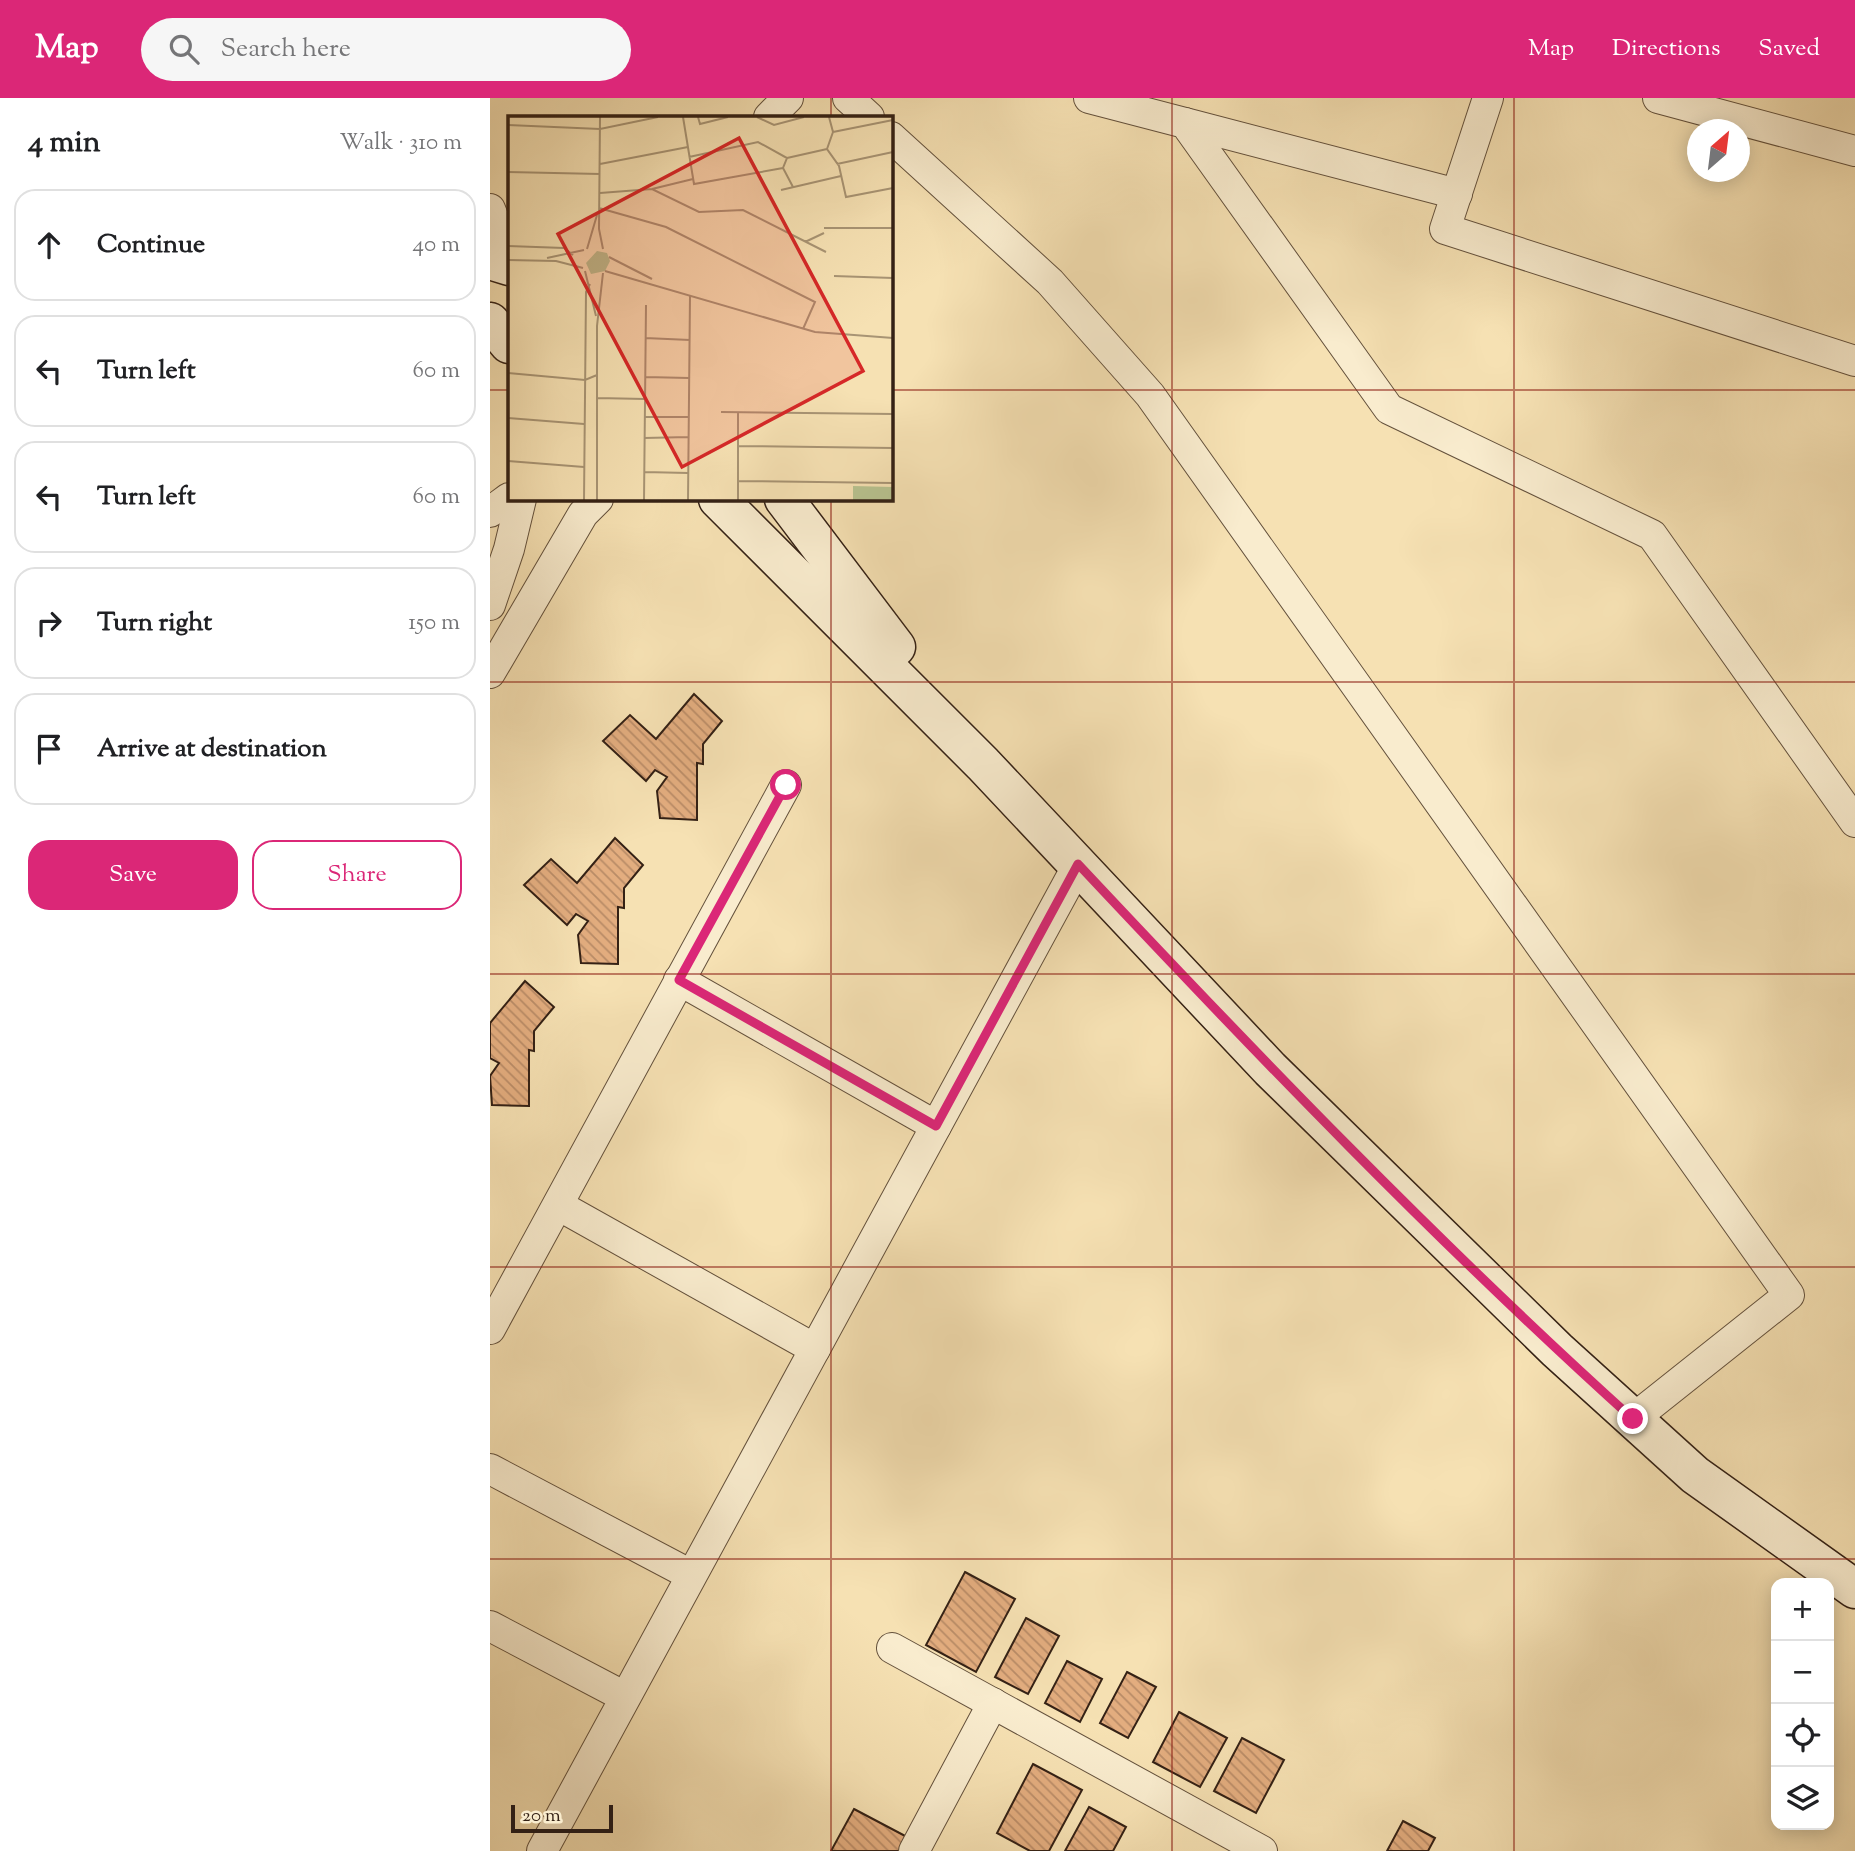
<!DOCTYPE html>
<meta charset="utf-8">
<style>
:root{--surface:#fff;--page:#f6f6f6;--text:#202124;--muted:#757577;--line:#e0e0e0;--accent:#db2777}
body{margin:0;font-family:"Sorts Mill Goudy",serif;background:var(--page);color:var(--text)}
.controls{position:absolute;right:21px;bottom:21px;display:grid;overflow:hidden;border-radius:14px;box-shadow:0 4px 18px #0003}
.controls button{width:63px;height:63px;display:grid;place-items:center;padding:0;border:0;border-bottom:2px solid var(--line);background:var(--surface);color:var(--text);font:35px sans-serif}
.compass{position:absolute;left:1197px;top:21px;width:63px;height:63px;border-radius:50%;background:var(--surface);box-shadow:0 4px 18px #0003;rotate:28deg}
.scale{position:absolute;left:21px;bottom:18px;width:102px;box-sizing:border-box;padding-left:7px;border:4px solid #342115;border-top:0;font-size:19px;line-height:24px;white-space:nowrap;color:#342115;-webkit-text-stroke:5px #f9ecce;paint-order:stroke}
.stop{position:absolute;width:21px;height:21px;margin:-16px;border:5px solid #db2777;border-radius:50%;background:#fff}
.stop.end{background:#db2777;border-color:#fff;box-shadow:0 2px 7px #0008}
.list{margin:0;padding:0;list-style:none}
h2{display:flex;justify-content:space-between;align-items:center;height:91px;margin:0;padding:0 28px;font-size:30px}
h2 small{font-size:23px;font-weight:400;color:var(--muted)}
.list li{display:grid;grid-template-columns:46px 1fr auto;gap:21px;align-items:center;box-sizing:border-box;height:112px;margin:0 14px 14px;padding:0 14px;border:2px solid var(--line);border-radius:21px}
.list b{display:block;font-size:26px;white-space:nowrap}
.list em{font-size:23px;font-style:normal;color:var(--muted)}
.actions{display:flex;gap:14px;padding:21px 28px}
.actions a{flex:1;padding:16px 0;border:2px solid var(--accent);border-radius:21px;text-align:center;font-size:24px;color:var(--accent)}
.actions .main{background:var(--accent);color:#fff}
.icon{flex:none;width:38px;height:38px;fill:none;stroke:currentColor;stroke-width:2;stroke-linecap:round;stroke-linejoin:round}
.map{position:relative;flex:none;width:1365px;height:1753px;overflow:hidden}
header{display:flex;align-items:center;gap:42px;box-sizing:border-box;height:98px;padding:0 35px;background:var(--accent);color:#fff}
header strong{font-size:33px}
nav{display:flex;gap:38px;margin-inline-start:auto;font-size:24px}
.search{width:490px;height:63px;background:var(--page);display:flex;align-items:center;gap:18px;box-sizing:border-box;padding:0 24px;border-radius:38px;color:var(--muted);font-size:26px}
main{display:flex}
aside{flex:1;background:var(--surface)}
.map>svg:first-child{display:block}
.building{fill:url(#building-back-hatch);stroke:#342115;stroke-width:2}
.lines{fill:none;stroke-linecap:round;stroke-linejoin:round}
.street-casing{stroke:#64513c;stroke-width:32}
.secondary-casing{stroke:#342115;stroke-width:41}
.street{stroke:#f9ecce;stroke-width:30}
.secondary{stroke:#f9ecce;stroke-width:38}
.route{stroke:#db2777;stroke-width:9}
.grid{fill:none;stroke:#8f2418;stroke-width:2;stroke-opacity:0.55}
.inset-road{fill:none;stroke:#a89474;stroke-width:2}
.view{fill:#d62828;fill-opacity:0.15;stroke:#d62828;stroke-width:3.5}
.inset-edge{fill:none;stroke:#342115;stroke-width:3.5}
</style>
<header>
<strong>Map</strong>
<div class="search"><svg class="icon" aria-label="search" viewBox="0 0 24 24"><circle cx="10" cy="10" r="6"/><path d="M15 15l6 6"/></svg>Search here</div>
<nav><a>Map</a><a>Directions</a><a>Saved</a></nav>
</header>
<main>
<aside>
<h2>4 min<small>Walk · 310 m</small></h2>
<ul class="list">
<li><svg class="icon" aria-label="ahead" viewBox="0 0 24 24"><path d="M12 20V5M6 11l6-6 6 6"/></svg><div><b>Continue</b></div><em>40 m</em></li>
<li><svg class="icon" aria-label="left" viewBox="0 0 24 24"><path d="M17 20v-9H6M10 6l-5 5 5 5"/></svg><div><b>Turn left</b></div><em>60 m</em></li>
<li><svg class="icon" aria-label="left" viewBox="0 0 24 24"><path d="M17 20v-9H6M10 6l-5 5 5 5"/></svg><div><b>Turn left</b></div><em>60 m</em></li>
<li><svg class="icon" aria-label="right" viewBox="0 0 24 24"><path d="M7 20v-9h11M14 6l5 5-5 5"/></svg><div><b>Turn right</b></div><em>150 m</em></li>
<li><svg class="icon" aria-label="arrive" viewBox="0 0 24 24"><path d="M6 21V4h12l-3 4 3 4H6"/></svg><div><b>Arrive at destination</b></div></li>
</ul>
<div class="actions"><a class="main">Save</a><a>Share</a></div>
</aside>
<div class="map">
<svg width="1365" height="1753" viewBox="0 0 1365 1753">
<defs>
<pattern id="building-back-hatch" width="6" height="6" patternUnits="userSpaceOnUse" patternTransform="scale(1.75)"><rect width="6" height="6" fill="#e3ad7f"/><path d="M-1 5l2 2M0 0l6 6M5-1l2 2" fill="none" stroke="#b98c67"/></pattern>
</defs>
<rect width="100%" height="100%" fill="#f6e1b3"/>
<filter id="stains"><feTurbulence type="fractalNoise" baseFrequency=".00286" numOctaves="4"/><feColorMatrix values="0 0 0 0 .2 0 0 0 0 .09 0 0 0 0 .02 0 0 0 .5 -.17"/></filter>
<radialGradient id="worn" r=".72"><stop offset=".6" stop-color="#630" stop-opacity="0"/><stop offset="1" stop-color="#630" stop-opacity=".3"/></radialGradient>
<g class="building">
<polygon points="204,596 232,623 213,646 213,666 207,665 207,722 170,720 167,693 177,679 165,672 156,683 113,643 140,617 166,641"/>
<polygon points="125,740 153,767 134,790 134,810 128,809 128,866 91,865 88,837 98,823 86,816 77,827 34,787 61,761 87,785"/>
<polygon points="35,883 64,909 44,933 44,953 39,952 39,1008 2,1007 0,978 9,965 0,960 0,925"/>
<polygon points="475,1474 525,1501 486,1574 436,1547"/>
<polygon points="536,1520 569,1538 538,1596 505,1579"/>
<polygon points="577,1563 612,1581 590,1624 555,1605"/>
<polygon points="637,1574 666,1589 638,1640 610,1625"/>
<polygon points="689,1614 737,1640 710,1689 663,1664"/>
<polygon points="752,1640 794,1662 766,1715 724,1693"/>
<polygon points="543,1666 592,1692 559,1753 540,1753 507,1735"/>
<polygon points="599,1709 636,1729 623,1753 575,1753"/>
<polygon points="364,1711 419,1740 412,1753 341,1753"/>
<polygon points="913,1723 945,1740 938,1753 897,1753"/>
</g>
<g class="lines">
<defs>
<g id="street">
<polyline points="358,0 379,19"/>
<polyline points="599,0 695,25 899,311 1162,437 1365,724"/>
<polyline points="998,0 955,131 1365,263"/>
<polyline points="1168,0 1365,53"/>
<polyline points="279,19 298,0"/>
<polyline points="695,25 967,96"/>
<polyline points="401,39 560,184 660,297 1299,1197 1143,1321"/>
<polyline points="0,111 19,158"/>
<polyline points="0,414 19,400"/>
<polyline points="0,507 19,451 31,401"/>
<polyline points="0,575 93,416 108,401"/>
<polyline points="189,882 446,1028"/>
<polyline points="68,1107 325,1251"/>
<polyline points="0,1231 296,687"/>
<polyline points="0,1371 201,1477"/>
<polyline points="0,1528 135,1599"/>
<polyline points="402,1550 772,1753"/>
<polyline points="52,1753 588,767"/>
<polyline points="424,1753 503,1605"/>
</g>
<g id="secondary">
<polyline points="0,162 19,168"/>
<polyline points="0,224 19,246"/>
<polyline points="228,401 493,666 780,971 1067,1252 1205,1377 1365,1491"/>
<polyline points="294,401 406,549"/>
</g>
</defs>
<use href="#street" class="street-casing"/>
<use href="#secondary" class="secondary-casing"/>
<use href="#street" class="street"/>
<use href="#secondary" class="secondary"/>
</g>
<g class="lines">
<path class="route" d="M296,687L189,882L446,1028L588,766C767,957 949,1146 1143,1321"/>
</g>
<path class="grid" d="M341,0V19M682,0V1753M1024,0V1753M0,292H19M401,292H1365M341,401V1753M0,584H1365M0,876H1365M0,1169H1365M0,1461H1365"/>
<g transform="translate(18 18)">
<rect width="385" height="385" fill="#f6e1b3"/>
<path d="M89,135L99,137L102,145L97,155L83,158L78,147ZM345,370L385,371V384H345Z" fill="#b8c390"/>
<path class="inset-road" d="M92,1L91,113L95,133M175,1L186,68L275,52M190,1L192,8L220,1M249,1L266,9L296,1M321,1L325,16L319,33L331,50L338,81L385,72M0,9L92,13L150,1M325,16L385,4M181,41L250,26L279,42L275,52L285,71M279,42L319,33M92,48L180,31M329,48L385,36M0,56L92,58M144,73L185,63M273,74L333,60M92,77L144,73L191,96L235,94L318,136M91,92L158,111L307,186L295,213M316,112H385M297,126L316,117M0,130L56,132L65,139M79,133L89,99M101,141L144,163M39,142L76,134M0,144L48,145L75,152M77,155L88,200M97,155L307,216L385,222M326,160L385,162M137,222L182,224M0,257L77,264L89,259M137,261L181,262M89,282L137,283M213,296L385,298M137,301H181M0,302L76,308M136,322L181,321M230,330L385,332M0,345L76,351M136,356L180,357M230,365L385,367M76,384L78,176L82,168M89,384V210L95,157M136,384L138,189M180,384L182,179M230,384V296"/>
<path class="view" d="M231,22L355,255L174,351L50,118Z"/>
<rect width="385" height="385" class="inset-edge"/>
</g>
<rect width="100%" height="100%" filter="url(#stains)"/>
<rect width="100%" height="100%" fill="url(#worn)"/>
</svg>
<div class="controls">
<button>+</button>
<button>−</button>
<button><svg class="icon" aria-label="locate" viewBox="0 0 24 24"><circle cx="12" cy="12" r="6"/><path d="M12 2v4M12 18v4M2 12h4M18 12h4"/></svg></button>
<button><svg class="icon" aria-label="layers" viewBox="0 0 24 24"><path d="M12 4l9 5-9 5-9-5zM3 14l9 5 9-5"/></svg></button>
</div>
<svg class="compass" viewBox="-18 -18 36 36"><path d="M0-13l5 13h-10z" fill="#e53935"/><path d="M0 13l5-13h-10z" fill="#757577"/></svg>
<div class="scale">20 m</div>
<div class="stop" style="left:296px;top:687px"></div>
<div class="stop end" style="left:1143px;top:1321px"></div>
</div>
</main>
